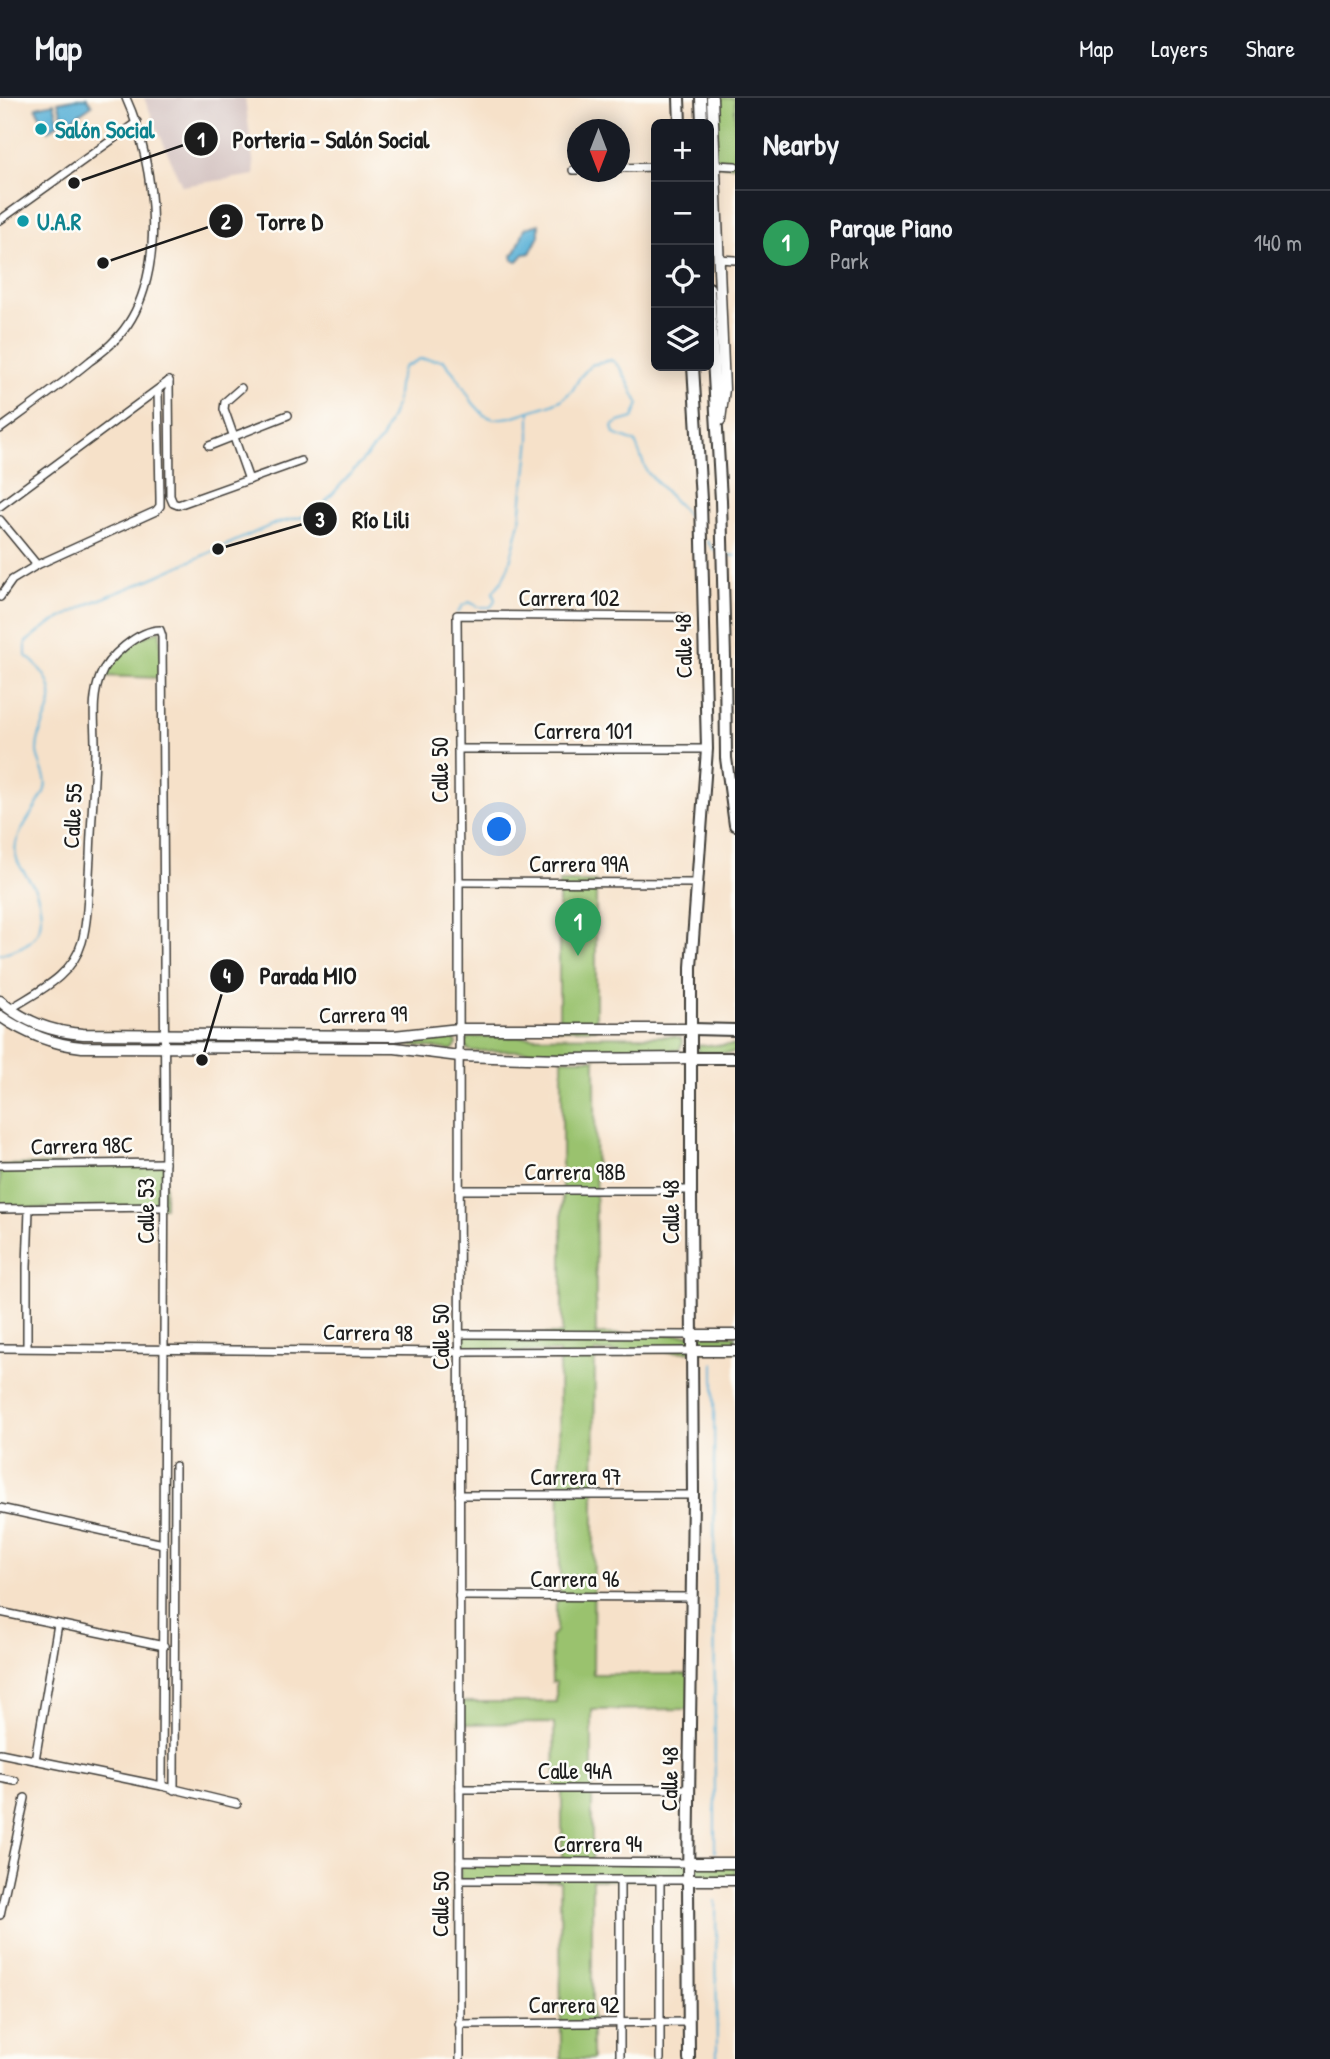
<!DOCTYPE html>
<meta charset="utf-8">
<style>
:root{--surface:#171b24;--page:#242831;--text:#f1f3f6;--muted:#9ea1a6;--line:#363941;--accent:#d93025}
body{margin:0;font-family:"Patrick Hand",sans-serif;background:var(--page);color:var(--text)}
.controls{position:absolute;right:21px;top:21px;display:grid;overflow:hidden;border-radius:10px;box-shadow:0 4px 18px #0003}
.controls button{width:63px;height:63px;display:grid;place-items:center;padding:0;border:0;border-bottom:2px solid var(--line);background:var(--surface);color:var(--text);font:35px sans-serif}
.compass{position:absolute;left:567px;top:21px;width:63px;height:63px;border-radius:50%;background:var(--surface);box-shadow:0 4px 18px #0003;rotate:180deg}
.you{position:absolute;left:500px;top:732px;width:24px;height:24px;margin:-18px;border:5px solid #fff;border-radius:50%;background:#1a73e8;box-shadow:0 0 0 10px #1a73e833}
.badge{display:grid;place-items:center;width:46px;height:46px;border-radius:50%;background:var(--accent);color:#fff;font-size:23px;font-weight:700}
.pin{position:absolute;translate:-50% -58px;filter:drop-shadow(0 2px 4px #0008)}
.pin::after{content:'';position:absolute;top:37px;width:24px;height:21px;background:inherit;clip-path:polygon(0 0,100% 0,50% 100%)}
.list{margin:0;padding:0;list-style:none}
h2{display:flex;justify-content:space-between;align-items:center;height:91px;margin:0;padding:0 28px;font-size:30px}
h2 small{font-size:23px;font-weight:400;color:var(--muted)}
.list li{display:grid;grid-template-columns:46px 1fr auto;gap:21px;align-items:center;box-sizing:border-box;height:105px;padding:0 28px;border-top:2px solid var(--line)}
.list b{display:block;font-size:26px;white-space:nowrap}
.list p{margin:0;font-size:23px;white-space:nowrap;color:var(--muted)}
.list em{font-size:23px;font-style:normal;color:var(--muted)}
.icon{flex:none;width:38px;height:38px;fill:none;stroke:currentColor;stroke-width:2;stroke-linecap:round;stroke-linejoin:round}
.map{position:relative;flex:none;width:735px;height:1961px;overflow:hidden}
header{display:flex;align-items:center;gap:42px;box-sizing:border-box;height:98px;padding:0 35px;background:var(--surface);border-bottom:2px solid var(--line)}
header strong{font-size:33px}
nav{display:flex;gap:38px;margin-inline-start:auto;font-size:24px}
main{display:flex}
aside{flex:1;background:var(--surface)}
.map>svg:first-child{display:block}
.industrial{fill:#d1bfbe}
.green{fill:#9ac26e;stroke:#5b6f45;stroke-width:2}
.water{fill:#5ab1d7;stroke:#3b667a;stroke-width:2}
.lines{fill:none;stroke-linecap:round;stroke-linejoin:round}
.stream{stroke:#5ab1d7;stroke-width:2}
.minor-casing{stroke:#3d3a36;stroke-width:10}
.tertiary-casing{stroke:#3d3a36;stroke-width:13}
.secondary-casing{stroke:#3d3a36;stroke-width:14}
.minor{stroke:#fff;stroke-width:7}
.tertiary{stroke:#fff;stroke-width:10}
.secondary{stroke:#fff;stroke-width:10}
.culture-dot{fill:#0f9aa8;stroke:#fdfcf7;stroke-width:2.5}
.labels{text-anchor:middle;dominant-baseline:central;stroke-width:5;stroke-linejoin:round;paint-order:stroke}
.culture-label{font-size:23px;font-weight:bold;fill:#0d838f;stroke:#fdfcf7;text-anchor:start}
.street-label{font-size:23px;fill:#1c1c1c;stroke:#fdfcf7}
.leader{fill:none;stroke:#1c1c1c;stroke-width:2.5}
.callout-dot{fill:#1c1c1c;stroke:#fdfcf7;stroke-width:2.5}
.mark-label{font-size:21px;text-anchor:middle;font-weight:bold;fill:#fff}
.callout-label{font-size:24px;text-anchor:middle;font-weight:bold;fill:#1c1c1c;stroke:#fdfcf7;stroke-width:5;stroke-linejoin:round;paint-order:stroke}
</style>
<header>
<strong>Map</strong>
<nav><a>Map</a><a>Layers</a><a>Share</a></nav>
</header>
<main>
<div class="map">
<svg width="735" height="1961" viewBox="0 0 735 1961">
<rect width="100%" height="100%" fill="#fdfcf7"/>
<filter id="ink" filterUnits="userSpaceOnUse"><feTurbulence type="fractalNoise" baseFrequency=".0143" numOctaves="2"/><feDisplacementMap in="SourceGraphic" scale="14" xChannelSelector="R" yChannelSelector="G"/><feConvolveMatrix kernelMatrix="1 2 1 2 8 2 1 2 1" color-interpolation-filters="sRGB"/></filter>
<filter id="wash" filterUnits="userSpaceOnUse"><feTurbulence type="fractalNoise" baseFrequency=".00686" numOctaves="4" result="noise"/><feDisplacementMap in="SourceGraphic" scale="28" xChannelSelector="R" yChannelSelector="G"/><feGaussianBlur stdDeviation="1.57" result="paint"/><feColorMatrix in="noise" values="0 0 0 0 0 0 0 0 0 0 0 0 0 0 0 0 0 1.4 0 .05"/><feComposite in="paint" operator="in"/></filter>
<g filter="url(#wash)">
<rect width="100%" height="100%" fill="#f6e1c9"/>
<polygon class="industrial" points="144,0 245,0 255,77 182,88"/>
<g class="green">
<polygon points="712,0 735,0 735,68 715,67"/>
<polygon points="160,532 162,580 100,578 128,545"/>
<rect x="559" y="784" width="37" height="147"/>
<path d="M674,938L681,940L683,945L679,952L472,953C466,952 464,949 465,943L471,939Z"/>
<polygon points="450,939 453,940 457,945 456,948 452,952 399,946"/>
<rect x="698" y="947" width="37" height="8"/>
<polygon points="562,961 595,961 596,1236 735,1237 735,1253 595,1254 593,1576 691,1576 691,1611 592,1612 592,1764 735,1765 735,1782 592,1782 592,1961 561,1961 560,1783 460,1782 460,1763 562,1764 562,1691 555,1691 554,1625 459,1626 459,1604 556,1604 556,1584 552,1584 551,1539 556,1533 556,1506 560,1499 559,1254 459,1254 459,1236 562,1236"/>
<polygon points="165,1065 165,1109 0,1111 0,1067"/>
</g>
<g class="water">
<polygon points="80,0 87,0 92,7 66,25 64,22 67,17 62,17 58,4"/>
<path d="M54,5L59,25L48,33C45,21 38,18 36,9Z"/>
<polygon points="539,126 539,138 530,155 524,156 518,163 513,162 512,157 516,153 525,130"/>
</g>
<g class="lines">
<g class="stream">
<polyline points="707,443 712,450 717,453"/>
<polyline points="726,457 735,458"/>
<polyline points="458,515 462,508 469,504 479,509 491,509 495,502 493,494 502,483 509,467 520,424 523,390 526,377 530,341 530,313"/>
<path d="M0,856C16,851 32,848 39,831C43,820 40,800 34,789C27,776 12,764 16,746C21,727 36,712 44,694C50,681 38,667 37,653C37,638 44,626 49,612C57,590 43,571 26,558V544L48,527L91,505L146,483L249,437L274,426L302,419L320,410L381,342L396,307L398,287L403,270L420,261L443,262L458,280L473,305L484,317L494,321L511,319L549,307L561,302L572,293L580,279L591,267L611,262C625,270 630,292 639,306L633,320L619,324L612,328L614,336L635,344L647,374L684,413L697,430"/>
<polyline points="714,1265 715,1754"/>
<polyline points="716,1803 717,1961"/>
</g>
</g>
</g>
<g filter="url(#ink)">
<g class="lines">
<defs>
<g id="minor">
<polyline points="715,67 735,68"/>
<polyline points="620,70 656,69"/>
<polyline points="573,72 578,72"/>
<polyline points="0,122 137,24"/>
<polyline points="718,161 735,162"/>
<polyline points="169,283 170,398 173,405 178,407 301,363"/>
<polyline points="241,290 225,304 224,311 249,382"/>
<path d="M0,331C30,309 61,287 90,263C98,257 107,251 114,243C171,187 156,66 126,0"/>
<polyline points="209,348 288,317"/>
<polyline points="0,408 169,283"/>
<polyline points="0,422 37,467 156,413 160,408 160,400 158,292"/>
<polyline points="0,499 12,482 37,467"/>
<polyline points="458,651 707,651"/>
<polyline points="459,784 698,785"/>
<path d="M10,911C38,893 72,879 82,844C89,818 88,786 90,759C91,722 95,684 95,647C95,623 91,602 100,579C107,559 139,532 160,532L162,538L165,1020L162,1688"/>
<polyline points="0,1067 165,1065"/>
<polyline points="459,1092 691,1092"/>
<polyline points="0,1111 165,1109"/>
<polyline points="459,1236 693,1237"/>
<polyline points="27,1249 27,1169 29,1111"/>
<polyline points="0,1250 459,1254 693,1253"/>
<polyline points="459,1397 693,1397"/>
<polyline points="0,1410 163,1446"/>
<polyline points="459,1498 692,1499"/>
<polyline points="0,1514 164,1548"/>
<polyline points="0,1655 162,1688 237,1706"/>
<polyline points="35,1662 58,1526"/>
<polyline points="0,1680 15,1683"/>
<polyline points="460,1691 690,1691"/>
<polyline points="174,1692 175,1368"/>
<polyline points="460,1763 689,1765"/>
<polyline points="460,1782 688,1782"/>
<polyline points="620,1782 620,1961"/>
<polyline points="660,1782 660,1961"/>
<polyline points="0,1817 25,1700"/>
<polyline points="459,1926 689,1924"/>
<polyline points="460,1961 459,784 457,517 681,519"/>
</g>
<g id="tertiary">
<polyline points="712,0 724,291 720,322"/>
<path d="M0,903C24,924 51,934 83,936L394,938L459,931H692"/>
<path d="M0,918C26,936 51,946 82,949L395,950L459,958L562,961L692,960"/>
<polyline points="693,1237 735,1237"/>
<polyline points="693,1253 735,1253"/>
<polyline points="689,1765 735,1765"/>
<polyline points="688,1782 735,1782"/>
</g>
<g id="secondary">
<polyline points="679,0 680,26"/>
<polyline points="701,0 702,26"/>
<polyline points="709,190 721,402 725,560 726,660 735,727"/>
<polyline points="692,931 735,932"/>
<polyline points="692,960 735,960"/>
<polyline points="689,1961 688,1782 693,1397 691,1099 691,869 707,651 701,402 693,268"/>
</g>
</defs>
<use href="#minor" class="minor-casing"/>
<use href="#tertiary" class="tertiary-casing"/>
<use href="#secondary" class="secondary-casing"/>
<use href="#minor" class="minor"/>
<use href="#tertiary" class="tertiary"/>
<use href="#secondary" class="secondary"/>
</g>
</g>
<g class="culture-dot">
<circle cx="41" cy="31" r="7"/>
<circle cx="23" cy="123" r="7"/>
</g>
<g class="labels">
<g class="culture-label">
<text x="55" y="31">Salón Social</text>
<text x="37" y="123">U.A.R</text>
</g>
<g class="street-label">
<text x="569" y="499">Carrera 102</text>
<text transform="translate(683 548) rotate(-91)">Calle 48</text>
<text x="583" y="632">Carrera 101</text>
<text transform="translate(439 672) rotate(-90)">Calle 50</text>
<text transform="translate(72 718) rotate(-87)">Calle 55</text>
<text x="579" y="765">Carrera 99A</text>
<text transform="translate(363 916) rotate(-1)">Carrera 99</text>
<text transform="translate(82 1047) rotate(-1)">Carrera 98C</text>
<text x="575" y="1073">Carrera 98B</text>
<text transform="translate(145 1113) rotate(-90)">Calle 53</text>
<text transform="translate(670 1114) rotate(-90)">Calle 48</text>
<text transform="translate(368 1234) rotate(1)">Carrera 98</text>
<text transform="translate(440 1239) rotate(-90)">Calle 50</text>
<text x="576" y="1378">Carrera 97</text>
<text x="575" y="1480">Carrera 96</text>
<text x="575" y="1672">Calle 94A</text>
<text transform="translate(669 1681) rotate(-89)">Calle 48</text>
<text x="598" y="1745">Carrera 94</text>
<text transform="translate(440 1806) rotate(-89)">Calle 50</text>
<text x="574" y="1906">Carrera 92</text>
</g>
</g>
<path class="leader" d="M74 85L201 41M103 165L226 123M218 451L320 421M202 962L227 878"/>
<g class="callout-dot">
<circle cx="74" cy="85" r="7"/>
<circle cx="103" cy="165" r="7"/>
<circle cx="218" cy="451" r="7"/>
<circle cx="202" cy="962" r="7"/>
<circle cx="201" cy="41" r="18"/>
<circle cx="226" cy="123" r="18"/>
<circle cx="320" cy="421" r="18"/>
<circle cx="227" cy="878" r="18"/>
</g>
<g class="mark-label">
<text x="201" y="49">1</text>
<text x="226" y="131">2</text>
<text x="320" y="429">3</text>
<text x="227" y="885">4</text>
</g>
<g class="callout-label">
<text x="331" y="50">Porteria - Salón Social</text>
<text x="290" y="132">Torre D</text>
<text x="381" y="430">Río Lili</text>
<text x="308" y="886">Parada MIO</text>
</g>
</svg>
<div class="controls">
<button>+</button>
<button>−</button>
<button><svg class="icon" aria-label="locate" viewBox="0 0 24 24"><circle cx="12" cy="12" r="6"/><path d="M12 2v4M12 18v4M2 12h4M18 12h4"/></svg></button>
<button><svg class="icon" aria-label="layers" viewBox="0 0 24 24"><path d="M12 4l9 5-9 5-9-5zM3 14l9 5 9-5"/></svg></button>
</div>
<svg class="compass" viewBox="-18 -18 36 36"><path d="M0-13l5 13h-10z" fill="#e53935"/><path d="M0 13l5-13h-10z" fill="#9ea1a6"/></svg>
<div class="you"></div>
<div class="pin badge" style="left:578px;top:858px;background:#2e9e5b">1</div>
</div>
<aside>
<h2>Nearby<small></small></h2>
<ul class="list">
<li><span class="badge" style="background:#2e9e5b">1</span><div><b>Parque Piano</b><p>Park</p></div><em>140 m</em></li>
</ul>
</aside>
</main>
